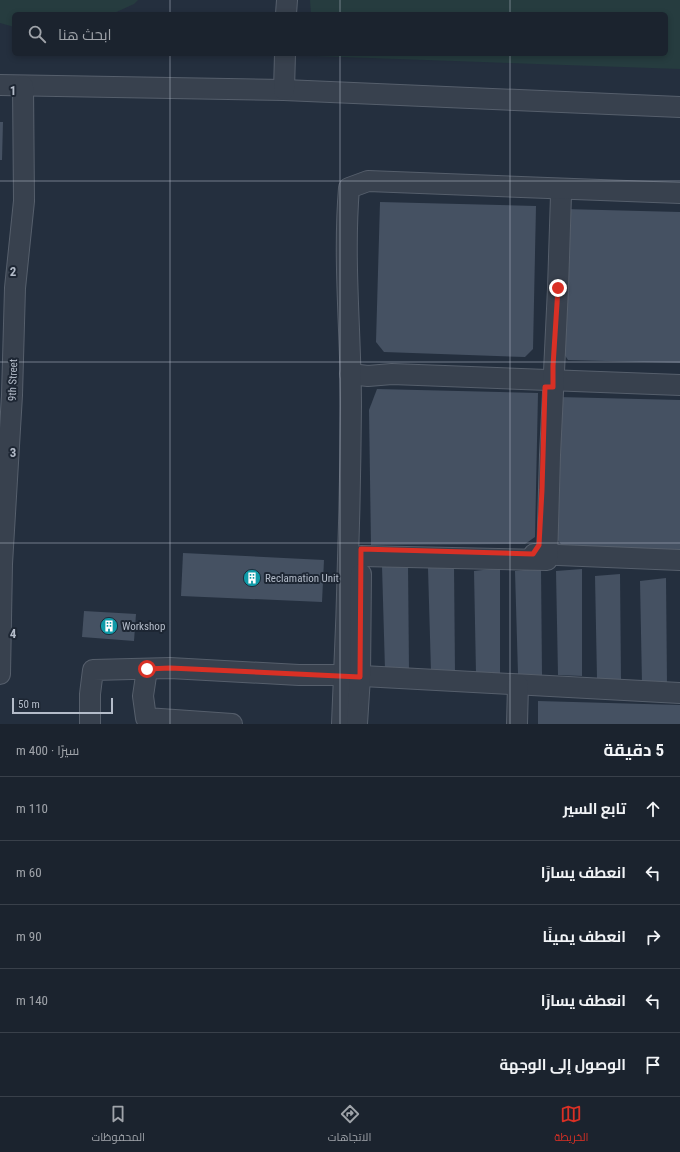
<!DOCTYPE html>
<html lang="ar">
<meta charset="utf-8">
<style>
:root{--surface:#1b232e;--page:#242b36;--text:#f1f3f6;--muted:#a0a4aa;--line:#39404a;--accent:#d93025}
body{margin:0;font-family:"Roboto Condensed",Cairo,sans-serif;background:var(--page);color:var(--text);direction:rtl}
.scale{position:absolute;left:12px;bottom:10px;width:101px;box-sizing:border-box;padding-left:4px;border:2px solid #b4bcc9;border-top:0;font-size:11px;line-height:14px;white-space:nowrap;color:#b4bcc9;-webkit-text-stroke:3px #1d2633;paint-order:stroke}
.stop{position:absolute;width:12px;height:12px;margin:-9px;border:3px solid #d93025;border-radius:50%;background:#fff}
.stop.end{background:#d93025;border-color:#fff;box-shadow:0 1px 4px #0008}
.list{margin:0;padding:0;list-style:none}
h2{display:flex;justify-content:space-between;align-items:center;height:52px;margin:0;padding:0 16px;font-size:17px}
h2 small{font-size:13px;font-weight:400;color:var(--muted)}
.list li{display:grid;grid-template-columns:26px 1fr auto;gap:12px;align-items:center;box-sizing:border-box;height:64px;padding:0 16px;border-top:1px solid var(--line)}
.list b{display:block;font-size:15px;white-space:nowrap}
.list em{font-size:13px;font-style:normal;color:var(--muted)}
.icon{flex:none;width:22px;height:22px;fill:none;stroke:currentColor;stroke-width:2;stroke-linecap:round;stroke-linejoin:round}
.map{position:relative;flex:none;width:680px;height:724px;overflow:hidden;direction:ltr}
.search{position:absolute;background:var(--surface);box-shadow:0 2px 6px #0003;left:12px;right:12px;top:12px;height:44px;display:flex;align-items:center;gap:10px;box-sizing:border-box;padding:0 14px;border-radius:6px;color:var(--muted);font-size:15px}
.sheet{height:372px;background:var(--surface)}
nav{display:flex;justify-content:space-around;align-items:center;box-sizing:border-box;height:56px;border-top:1px solid var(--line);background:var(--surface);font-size:11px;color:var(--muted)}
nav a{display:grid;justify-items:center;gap:2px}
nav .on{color:var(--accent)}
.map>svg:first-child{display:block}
.green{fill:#263c3f}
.building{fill:#455162}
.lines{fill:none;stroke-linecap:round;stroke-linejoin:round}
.minor-casing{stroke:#565f6c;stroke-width:22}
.minor{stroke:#38414e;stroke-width:20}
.route{stroke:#d93025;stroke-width:5}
.grid{fill:none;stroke:#b4bcc9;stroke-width:1;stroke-opacity:0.55}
.labels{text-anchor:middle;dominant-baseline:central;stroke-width:4;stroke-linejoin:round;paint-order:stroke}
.street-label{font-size:11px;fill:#b4bcc9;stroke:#1d2633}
.poi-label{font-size:11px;fill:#b4bcc9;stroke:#1d2633;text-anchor:start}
.grid-label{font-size:13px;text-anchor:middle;font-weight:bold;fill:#b4bcc9;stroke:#1d2633;stroke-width:4;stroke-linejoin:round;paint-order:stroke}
</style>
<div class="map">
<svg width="680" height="724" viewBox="0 0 680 724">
<rect width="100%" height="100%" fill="#242f3e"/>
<g class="green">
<polygon points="0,0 138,0 134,4 112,14 14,14 14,27 0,23"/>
<polygon points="310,0 680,0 680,69 314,56 314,54 666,54 666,14 311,14"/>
</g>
<g class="building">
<polygon points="0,122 3,122 2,160 0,160"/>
<polygon points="380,202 536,206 533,349 525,357 384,352 376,342"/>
<polygon points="564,209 680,212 680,363 568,360 561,349"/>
<polygon points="377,389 538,393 535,537 525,544 371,545 369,410"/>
<polygon points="558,397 680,400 680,551 563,547 555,536"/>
<polygon points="183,553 324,560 322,602 181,596"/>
<polygon points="408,564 409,671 385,670 382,566"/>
<polygon points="454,566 455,673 431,672 428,568"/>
<polygon points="500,568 500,675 476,674 474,571"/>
<polygon points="541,568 542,675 518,674 515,571"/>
<polygon points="582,569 582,676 558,675 556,571"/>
<polygon points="620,574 621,680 597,679 595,576"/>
<polygon points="666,578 667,685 642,684 640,581"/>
<polygon points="84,611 136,614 134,641 82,637"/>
<polygon points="538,701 680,705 680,724 538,724"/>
</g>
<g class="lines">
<defs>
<g id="minor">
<polyline points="286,14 287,0"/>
<polyline points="0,85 284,90 680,107"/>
<polyline points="284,90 285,54"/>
<polyline points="350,374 368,376 392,374 680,385"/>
<polyline points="534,554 680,560"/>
<polyline points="361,556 547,560 550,455 558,288 561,195"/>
<polyline points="147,669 143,696 146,718 232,724"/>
<polyline points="0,674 2,564 12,395 15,288 24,201 23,86"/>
<polyline points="90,724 90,694 93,670 170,668 299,675 344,675 680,693"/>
<path d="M342,724C347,618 350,512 351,406C351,333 343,261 349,188L368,181L680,193"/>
<polyline points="357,724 360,677 361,574"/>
<polyline points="517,724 518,685"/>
</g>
</defs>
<use href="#minor" class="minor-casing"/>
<use href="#minor" class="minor"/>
</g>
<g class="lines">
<polyline class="route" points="147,669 170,668 360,677 361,549 533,554 539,545 542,490 545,387 553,387 553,366 558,288"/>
</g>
<path class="grid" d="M170,0V14M340,0V14M510,0V14M170,54V724M340,54V724M510,54V724M0,181H680M0,362H680M0,543H680"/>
<defs>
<symbol id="building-disc" viewBox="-11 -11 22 22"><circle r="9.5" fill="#0f9aa8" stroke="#1d2633"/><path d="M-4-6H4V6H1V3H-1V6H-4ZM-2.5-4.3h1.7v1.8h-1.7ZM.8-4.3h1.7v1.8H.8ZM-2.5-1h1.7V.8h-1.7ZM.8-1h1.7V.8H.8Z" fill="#fff"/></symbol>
</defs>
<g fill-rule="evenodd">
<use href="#building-disc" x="242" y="568" width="20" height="20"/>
<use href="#building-disc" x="99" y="616" width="20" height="20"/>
</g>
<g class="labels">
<g class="street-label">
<text transform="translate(13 380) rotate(-88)">9th Street</text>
</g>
<g class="poi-label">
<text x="265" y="578">Reclamation Unit</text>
<text x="122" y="626">Workshop</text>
</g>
</g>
<g class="grid-label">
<text x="13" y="95">1</text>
<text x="13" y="276">2</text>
<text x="13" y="457">3</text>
<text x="13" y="638">4</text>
</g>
</svg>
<div class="scale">50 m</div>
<div class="stop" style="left:147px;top:669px"></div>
<div class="stop end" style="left:558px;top:288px"></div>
<div class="search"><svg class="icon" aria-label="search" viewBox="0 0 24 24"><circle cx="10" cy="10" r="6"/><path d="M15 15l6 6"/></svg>ابحث هنا</div>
</div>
<section class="sheet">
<h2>5 دقيقة<small>سيرًا · 400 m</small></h2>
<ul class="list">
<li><svg class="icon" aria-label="ahead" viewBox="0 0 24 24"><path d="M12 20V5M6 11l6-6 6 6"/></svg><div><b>تابع السير</b></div><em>110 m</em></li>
<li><svg class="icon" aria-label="left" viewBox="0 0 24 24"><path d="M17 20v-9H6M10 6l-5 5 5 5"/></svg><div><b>انعطف يسارًا</b></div><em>60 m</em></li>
<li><svg class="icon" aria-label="right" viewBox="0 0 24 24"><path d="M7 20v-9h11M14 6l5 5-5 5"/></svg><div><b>انعطف يمينًا</b></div><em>90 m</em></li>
<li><svg class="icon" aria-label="left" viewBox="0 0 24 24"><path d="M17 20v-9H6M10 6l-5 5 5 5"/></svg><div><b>انعطف يسارًا</b></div><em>140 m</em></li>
<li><svg class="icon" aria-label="arrive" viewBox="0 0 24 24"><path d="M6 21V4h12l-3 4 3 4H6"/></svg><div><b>الوصول إلى الوجهة</b></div></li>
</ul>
</section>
<nav>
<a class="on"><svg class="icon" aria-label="map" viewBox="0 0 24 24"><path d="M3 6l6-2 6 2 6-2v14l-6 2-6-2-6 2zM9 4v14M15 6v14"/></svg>الخريطة</a>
<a><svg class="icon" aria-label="directions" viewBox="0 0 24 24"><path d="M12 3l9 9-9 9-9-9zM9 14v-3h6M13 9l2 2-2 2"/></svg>الاتجاهات</a>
<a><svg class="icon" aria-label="saved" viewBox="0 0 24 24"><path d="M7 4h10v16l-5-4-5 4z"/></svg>المحفوظات</a>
</nav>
